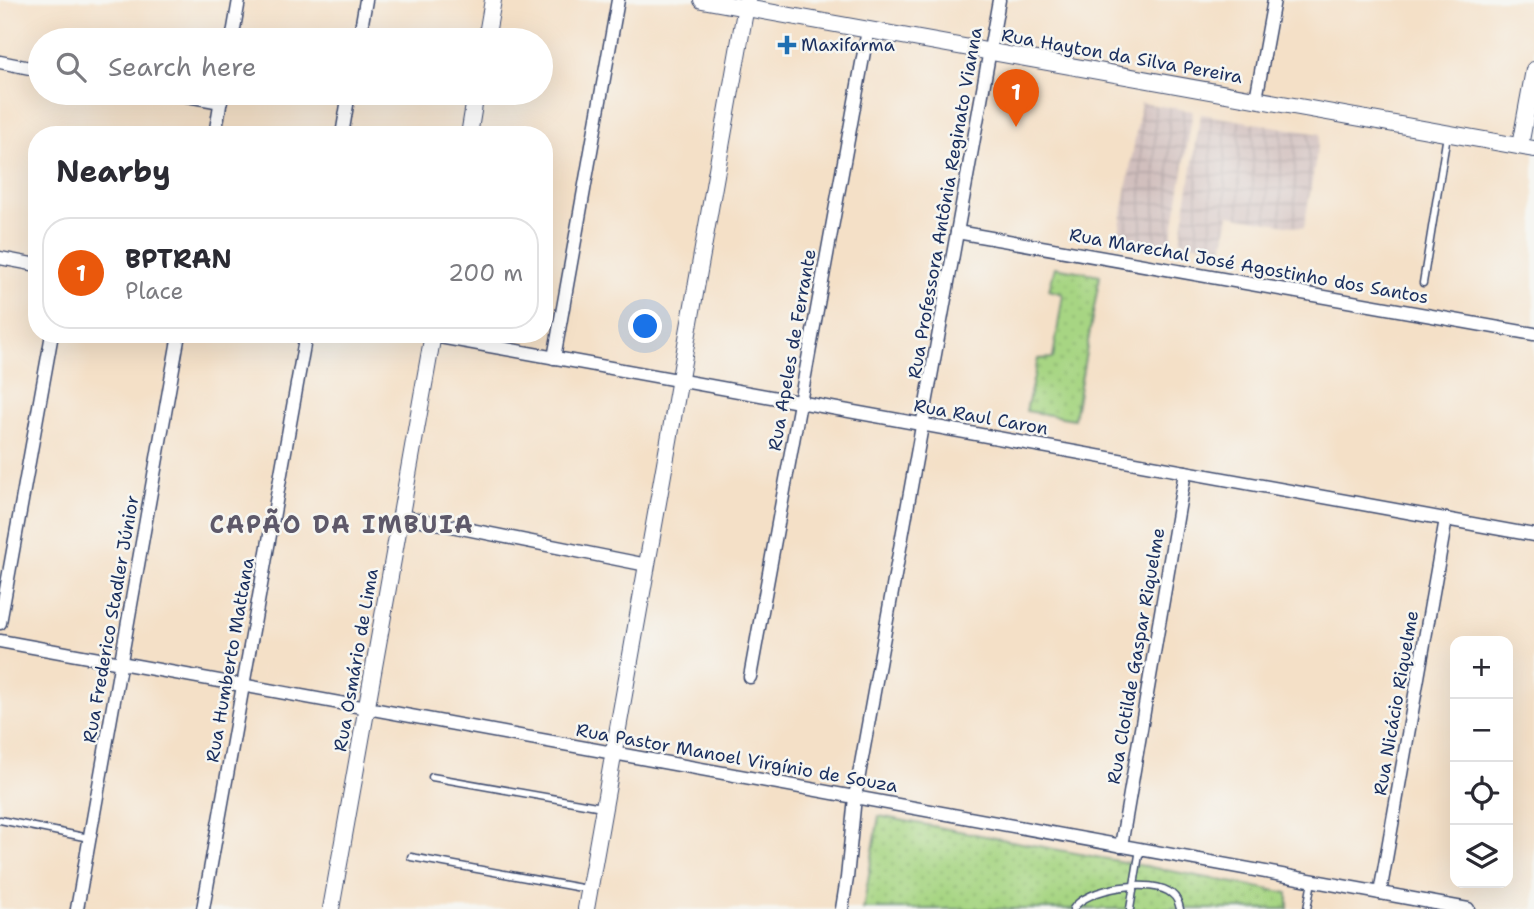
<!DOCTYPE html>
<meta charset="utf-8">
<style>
:root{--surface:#fff;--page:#f7f7f7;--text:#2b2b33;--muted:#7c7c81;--line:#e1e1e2;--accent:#ea580c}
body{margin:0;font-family:"Shantell Sans",sans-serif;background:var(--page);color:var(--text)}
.controls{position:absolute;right:21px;bottom:21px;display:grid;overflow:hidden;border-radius:14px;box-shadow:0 7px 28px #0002}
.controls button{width:63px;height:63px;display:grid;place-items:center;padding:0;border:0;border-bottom:2px solid var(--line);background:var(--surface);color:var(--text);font:35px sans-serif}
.you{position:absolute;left:646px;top:327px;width:24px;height:24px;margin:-18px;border:5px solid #fff;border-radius:50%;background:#1a73e8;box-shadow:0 0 0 10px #1a73e833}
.badge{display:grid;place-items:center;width:46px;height:46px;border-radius:50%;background:var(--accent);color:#fff;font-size:23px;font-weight:700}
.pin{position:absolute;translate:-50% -58px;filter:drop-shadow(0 2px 4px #0008)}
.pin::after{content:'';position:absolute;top:37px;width:24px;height:21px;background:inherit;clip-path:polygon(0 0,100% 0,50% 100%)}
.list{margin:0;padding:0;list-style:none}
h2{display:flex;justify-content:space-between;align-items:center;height:91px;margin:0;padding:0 28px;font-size:30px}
h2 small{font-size:23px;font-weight:400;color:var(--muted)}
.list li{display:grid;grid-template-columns:46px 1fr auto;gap:21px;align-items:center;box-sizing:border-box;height:112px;margin:0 14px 14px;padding:0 14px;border:2px solid var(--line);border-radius:28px}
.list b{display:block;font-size:26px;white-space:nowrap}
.list p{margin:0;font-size:23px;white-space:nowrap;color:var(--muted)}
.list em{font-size:23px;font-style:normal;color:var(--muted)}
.icon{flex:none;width:38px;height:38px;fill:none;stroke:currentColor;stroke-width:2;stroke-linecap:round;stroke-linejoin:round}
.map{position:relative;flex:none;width:1534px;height:909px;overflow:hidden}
.search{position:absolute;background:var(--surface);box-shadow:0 7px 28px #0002;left:28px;top:28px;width:525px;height:77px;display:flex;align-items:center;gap:18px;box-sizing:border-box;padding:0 24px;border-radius:38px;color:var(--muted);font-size:26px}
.panel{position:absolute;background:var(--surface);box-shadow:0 7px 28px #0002;left:28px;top:126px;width:525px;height:217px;border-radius:28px}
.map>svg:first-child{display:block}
.industrial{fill:url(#industrial-grid)}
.grass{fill:url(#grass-dots);stroke:#618270;stroke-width:2}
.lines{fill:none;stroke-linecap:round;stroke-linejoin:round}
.lane-casing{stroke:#3c4a6e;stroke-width:9}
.street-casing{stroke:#3c4a6e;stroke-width:15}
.secondary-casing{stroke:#3c4a6e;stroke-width:18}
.lane{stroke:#fff;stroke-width:6}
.street{stroke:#fff;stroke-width:12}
.secondary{stroke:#fff;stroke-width:16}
.poi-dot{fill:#1f6fb2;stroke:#f6f6f2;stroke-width:2.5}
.labels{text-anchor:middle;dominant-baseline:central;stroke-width:5;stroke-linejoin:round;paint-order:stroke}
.poi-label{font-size:18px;fill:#1b2f5e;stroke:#f6f6f2;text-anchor:start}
.street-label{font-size:18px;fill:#1b2f5e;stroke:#f6f6f2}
.district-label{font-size:24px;font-weight:bold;letter-spacing:2px;fill:#5e596a;stroke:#f6f6f2}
</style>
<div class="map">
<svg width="1534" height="909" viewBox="0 0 1534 909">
<defs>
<pattern id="industrial-grid" width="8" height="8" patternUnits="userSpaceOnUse" patternTransform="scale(1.75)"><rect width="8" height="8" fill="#d1bfbd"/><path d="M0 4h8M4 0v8" fill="none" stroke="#b3a4a5"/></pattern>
<pattern id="grass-dots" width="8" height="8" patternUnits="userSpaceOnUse" patternTransform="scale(1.75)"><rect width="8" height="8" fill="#a7d583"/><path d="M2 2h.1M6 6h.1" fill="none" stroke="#8fb774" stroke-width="1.8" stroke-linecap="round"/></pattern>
</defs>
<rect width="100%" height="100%" fill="#f6f6f2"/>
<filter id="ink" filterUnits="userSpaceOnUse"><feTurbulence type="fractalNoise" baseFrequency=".0143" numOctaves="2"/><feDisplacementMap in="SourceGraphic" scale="14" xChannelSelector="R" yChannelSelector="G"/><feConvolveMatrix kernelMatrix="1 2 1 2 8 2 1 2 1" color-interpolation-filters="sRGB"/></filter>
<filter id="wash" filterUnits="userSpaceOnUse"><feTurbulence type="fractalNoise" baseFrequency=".00686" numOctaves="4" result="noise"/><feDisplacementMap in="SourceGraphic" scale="28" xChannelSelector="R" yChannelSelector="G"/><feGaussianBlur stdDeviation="1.57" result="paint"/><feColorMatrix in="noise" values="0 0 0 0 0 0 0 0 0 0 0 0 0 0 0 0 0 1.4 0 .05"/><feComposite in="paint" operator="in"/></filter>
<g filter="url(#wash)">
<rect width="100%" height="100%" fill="#f4e0c7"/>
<g class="industrial">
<polygon points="1141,103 1193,111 1170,248 1118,239"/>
<polygon points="1201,114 1320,134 1304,228 1229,215 1223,249 1180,241"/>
</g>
<g class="grass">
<polygon points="1055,267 1100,275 1074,419 1026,411 1038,359 1053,358 1063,294 1049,290"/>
<polygon points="879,816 1288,893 1288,909 863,909"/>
</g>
</g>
<g filter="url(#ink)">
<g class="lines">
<defs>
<g id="lane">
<polyline points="1423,283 1447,135"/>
<polyline points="432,777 602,807"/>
<polyline points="0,820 89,838"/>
<polyline points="411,857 587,889"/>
<path d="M1073,909C1085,888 1154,877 1172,894C1176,897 1179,904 1180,909"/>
<polyline points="1130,909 1140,849"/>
<polyline points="1307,909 1312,881"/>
</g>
<g id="street">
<polyline points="232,40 239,0"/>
<polyline points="359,40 366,0"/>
<polyline points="0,62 40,70"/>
<polyline points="171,93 221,102"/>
<polyline points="1256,99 1274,0"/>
<polyline points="215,135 222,93"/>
<polyline points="342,135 349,93"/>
<polyline points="957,232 1534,334"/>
<polyline points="0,258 37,265"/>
<polyline points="423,334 1534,535"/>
<polyline points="554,358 618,0"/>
<polyline points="401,516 647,565"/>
<polyline points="0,623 52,334"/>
<polyline points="0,641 1468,909"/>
<polyline points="750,677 868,30"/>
<polyline points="1121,846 1185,472"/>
<polyline points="1380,893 1446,519"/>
<polyline points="77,909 179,334"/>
<polyline points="203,909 306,334"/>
<polyline points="842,909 847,878 855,797 999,0"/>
</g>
<g id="secondary">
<polyline points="702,0 1534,149"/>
<polyline points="486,40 493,0"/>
<polyline points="469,135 476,93"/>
<polyline points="1520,146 1534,70"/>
<polyline points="331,909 433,334"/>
<polyline points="586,909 747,0"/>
</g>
</defs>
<use href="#lane" class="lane-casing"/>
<use href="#street" class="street-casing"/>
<use href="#secondary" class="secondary-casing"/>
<use href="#lane" class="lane"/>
<use href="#street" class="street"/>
<use href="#secondary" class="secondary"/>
</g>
</g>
<path class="poi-dot" d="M783.5 34.5h7v7h7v7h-7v7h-7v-7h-7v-7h7z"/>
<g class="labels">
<g class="poi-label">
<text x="801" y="45">Maxifarma</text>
</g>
<g class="street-label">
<text transform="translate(1122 56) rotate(10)">Rua Hayton da Silva Pereira</text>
<text transform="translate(945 203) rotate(-80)">Rua Professora Antônia Reginato Vianna</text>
<text transform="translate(1249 266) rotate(10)">Rua Marechal José Agostinho dos Santos</text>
<text transform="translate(792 350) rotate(-80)">Rua Apeles de Ferrante</text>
<text transform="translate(981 417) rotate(10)">Rua Raul Caron</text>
<text transform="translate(111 619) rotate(-80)">Rua Frederico Stadler Júnior</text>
<text transform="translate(1136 656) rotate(-80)">Rua Clotilde Gaspar Riquelme</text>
<text transform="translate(230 660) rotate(-80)">Rua Humberto Mattana</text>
<text transform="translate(356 660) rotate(-80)">Rua Osmário de Lima</text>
<text transform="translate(1396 703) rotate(-80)">Rua Nicácio Riquelme</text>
<text transform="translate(737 758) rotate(10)">Rua Pastor Manoel Virgínio de Souza</text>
</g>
<g class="district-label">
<text x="342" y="525">CAPÃO DA IMBUIA</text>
</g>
</g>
</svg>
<div class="controls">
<button>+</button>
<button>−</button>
<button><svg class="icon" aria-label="locate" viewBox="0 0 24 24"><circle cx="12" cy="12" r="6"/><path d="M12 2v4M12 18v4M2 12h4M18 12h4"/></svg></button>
<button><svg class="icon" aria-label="layers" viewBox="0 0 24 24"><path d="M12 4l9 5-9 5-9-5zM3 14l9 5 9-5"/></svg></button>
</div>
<div class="you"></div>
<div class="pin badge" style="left:1016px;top:127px">1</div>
<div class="search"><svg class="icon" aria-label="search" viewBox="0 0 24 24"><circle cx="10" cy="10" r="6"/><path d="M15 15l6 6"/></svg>Search here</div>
<section class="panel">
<h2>Nearby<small></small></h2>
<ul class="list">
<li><span class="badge">1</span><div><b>BPTRAN</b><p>Place</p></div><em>200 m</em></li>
</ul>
</section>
</div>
